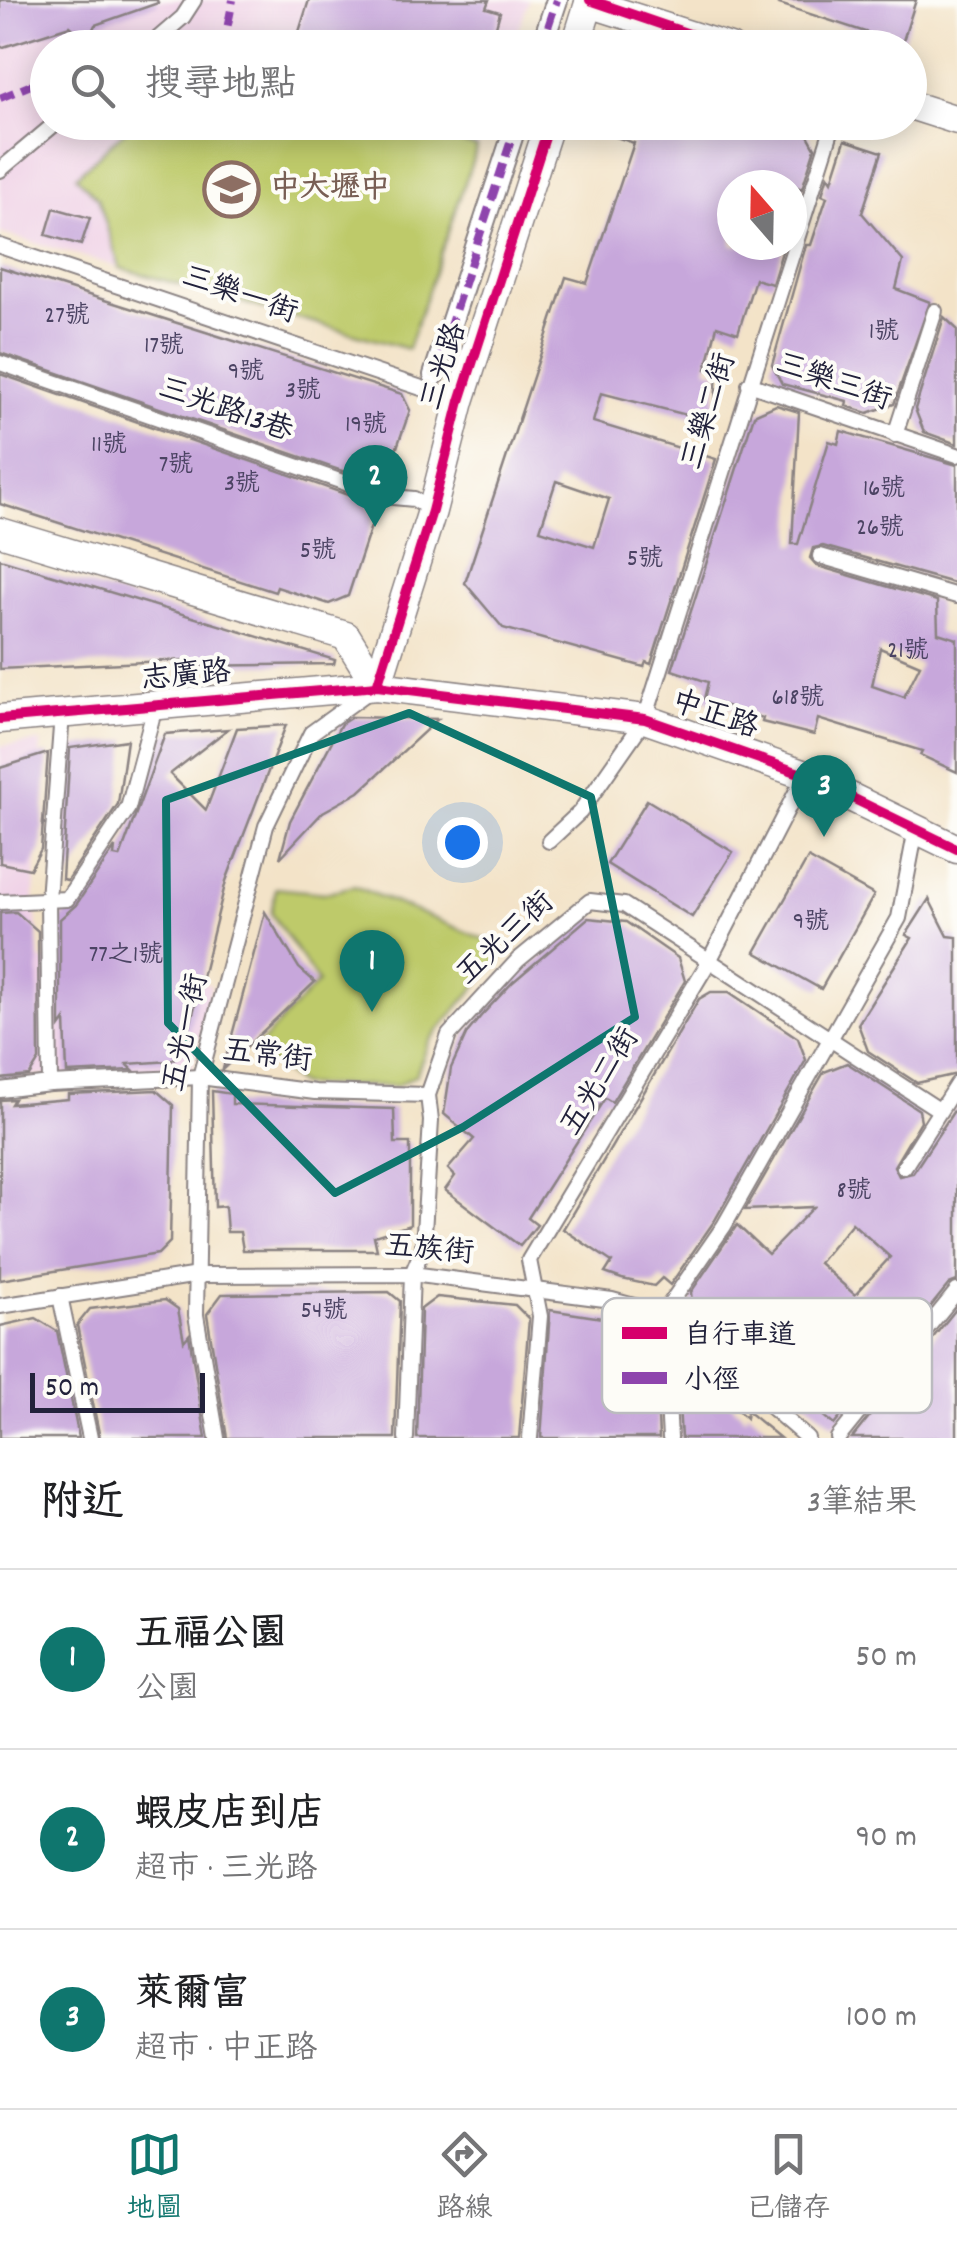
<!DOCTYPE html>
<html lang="zh-TW">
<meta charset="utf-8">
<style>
:root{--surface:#fff;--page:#f6f6f6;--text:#202124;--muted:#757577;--line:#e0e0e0;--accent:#0f766e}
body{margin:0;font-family:Dekko,"LXGW WenKai TC",sans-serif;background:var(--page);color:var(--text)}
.compass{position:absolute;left:717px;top:170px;width:90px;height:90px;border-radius:50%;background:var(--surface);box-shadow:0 5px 25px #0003;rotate:340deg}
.scale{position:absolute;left:30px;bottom:25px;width:175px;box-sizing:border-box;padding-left:10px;border:5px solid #22223b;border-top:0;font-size:28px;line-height:35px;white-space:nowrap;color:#22223b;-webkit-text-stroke:8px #fdfcf7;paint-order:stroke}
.you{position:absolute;left:462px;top:842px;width:35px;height:35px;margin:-25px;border:8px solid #fff;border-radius:50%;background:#1a73e8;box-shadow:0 0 0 15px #1a73e833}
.badge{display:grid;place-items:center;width:65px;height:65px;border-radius:50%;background:var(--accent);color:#fff;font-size:32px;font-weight:700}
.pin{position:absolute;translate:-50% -82px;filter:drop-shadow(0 2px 5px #0008)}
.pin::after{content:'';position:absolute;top:52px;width:35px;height:30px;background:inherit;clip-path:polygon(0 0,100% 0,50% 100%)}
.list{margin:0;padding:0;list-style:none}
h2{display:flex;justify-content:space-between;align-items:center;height:130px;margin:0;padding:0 40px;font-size:42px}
h2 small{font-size:32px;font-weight:400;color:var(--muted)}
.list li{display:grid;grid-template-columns:65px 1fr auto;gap:30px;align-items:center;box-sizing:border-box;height:180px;padding:0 40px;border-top:2px solid var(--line)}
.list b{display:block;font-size:38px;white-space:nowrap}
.list p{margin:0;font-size:32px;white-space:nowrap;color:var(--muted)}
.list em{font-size:32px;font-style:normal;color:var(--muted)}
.icon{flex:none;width:55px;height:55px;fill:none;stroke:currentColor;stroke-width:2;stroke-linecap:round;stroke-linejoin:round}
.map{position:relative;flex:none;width:957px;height:1438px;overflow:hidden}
.search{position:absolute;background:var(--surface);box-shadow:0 5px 25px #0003;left:30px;right:30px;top:30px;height:110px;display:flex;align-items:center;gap:25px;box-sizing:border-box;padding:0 35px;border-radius:55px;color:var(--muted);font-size:38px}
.sheet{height:670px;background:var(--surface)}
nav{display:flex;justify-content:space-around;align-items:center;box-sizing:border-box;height:140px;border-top:2px solid var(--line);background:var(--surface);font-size:28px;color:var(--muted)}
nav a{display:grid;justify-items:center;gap:5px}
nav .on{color:var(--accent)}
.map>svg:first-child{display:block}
.built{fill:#efd0e6}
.green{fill:#beca6b;stroke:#707653;stroke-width:2.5}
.building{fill:#c7a7db;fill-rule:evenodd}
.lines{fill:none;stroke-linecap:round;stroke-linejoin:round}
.service-casing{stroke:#8a8282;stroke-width:18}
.pedestrian-casing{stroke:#8a8282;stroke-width:24}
.minor-casing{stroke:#8a8282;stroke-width:31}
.service{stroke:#fff;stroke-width:14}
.pedestrian{stroke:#fff;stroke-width:20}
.minor{stroke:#fff;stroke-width:28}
.quiet{stroke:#8e44ad;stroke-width:8;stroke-dasharray:15 8;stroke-linecap:butt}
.cycleway-casing{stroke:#fdfcf7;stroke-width:16}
.cycleway{stroke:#d6006c;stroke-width:10}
.marked{fill:none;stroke:#0f766e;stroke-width:8;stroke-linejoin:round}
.labels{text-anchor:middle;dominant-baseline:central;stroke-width:8;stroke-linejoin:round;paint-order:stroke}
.number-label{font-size:25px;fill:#4b4363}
.education-label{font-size:30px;font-weight:bold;fill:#785e54;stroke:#fdfcf7;text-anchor:start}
.street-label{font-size:30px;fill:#22223b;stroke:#fdfcf7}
.key{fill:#fdfcf7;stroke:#bbbbbf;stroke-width:2.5}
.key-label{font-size:28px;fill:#22223b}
</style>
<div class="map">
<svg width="957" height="1438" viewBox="0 0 957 1438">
<rect width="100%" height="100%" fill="#fdfcf7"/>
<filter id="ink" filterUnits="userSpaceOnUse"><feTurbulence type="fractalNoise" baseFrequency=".01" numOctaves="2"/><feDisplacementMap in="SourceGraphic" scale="20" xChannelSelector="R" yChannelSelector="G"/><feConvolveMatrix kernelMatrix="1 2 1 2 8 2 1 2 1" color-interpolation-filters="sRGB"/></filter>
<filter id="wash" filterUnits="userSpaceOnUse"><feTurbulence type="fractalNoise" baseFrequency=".0048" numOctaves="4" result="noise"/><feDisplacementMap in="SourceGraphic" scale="40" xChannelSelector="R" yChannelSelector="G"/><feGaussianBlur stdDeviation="2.25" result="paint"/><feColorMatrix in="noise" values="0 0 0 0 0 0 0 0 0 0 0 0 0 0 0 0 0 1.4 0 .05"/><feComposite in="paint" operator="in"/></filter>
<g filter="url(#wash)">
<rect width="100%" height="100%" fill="#f3e3c8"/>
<g class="built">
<polygon points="0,0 529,0 512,47 48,48 48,122 486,123 408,349 0,233"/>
<polygon points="41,742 34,897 40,960 211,985 192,1070 0,1077 0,746"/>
</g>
<g class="green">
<polygon points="133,123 395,123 477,147 408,349 120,268 98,199 76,176"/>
<polygon points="354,886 491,942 505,952 429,1042 416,1075 396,1086 300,1085 255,1049 318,982 271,913 276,888 325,893"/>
</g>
<g id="blocks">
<g class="building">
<polygon points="0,0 157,0 158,3 95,25 87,41 70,26 0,48"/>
<polygon points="309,0 489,0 486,8 500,12 490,48 294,48"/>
<polygon points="780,0 916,0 902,44 779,4"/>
<path d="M584,122H788L804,128L815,148L802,189L792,185H732V245H784L772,284L755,279L738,333L717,326L706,369L717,371L714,422L601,393L593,422L716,459L651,664L646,662L644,667L503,628L465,583L566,277L587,283L634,143L583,126ZM556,481L609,499L594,547L540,530Z"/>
<polygon points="845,140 882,152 862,213 903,261 896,289 930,302 894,404 868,413 846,406 847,401 782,384 772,365 806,245 811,245 827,197 822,195 828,175 832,181"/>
<polygon points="54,208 90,218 81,245 46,235"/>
<polygon points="0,267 402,394 410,410 388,473 371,481 0,353"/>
<polygon points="944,317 957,329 957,444 924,432 915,409"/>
<polygon points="0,374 368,502 374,517 348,596 329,604 277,587 275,592 0,504"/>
<path d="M776,405L799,412L792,544H798L829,441L838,444L841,431L957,465V584L823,546L813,548L810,558L817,566L937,601L938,633L957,639V772L920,755L922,751L818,719L814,735L762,722L763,718L704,699L708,682L672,670L754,415ZM880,648L920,665L904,697L872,686Z"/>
<polygon points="0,559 335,660 334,664 186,666 185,660 0,669"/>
<polygon points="352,717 438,719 359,792 323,812 280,858 290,821 341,724"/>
<polygon points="286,725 226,881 184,1050 171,1061 127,1064 133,1070 67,1073 65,1020 60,1027 60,919 76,905 115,847 114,856 120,857 165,734 228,729 170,774 206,810 237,728"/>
<polygon points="127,740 118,804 67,880 62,879 70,748"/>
<polygon points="48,753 41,849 30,869 0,863 0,768"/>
<polygon points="647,800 733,852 692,917 607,864"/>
<polygon points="808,858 874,895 821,989 755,952"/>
<polygon points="929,899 948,936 957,937 957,1074 917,1083 868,1051 858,1024 912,938 906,935"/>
<polygon points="16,912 38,931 39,1060 29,1076 0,1079 0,913"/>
<polygon points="265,912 299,968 315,982 223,1069"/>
<polygon points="588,918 626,922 678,958 685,981 612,1102 605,1098 528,1218 537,1225 520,1246 445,1190 455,1176 448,1169 474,1139 444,1114 451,1068 467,1033 481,1016 513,982"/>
<polygon points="711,992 729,992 798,1038 806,1060 715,1220 670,1285 662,1278 654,1286 622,1279 605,1273 612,1262 563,1229 699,999"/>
<path d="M847,1063L919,1110L921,1121L894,1166L899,1176L913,1173L957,1106V1281L949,1284L834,1425L692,1304L691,1292L737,1225L768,1254L814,1207L745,1210L824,1072ZM852,1223L890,1257L855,1295L819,1263Z"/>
<polygon points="156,1090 173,1105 170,1242 158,1254 0,1280 0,1100 14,1099 11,1104 68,1099 68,1094"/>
<polygon points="212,1091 232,1094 232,1104 394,1109 395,1143 410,1143 410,1225 374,1236 377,1250 243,1250 240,1232 227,1232 225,1206 215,1207"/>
<polygon points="389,1292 400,1301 395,1438 227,1438 207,1314 222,1294"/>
<polygon points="437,1297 515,1305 529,1319 519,1438 417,1438 421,1309"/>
<polygon points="165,1300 178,1309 184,1341 189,1335 206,1438 100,1438 77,1325 90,1309"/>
<polygon points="957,1308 957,1438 852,1438"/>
<polygon points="550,1310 615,1320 634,1334 636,1365 649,1371 650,1375 656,1374 659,1438 541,1438"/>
<polygon points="36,1318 57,1331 79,1438 0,1438 0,1326"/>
<polygon points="693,1368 746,1418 747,1411 780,1438 681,1438 677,1371"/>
</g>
</g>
</g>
<g filter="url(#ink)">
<use href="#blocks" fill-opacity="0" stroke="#8a8282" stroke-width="2.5"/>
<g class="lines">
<defs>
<g id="service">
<polyline points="147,48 183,17 194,0"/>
<polyline points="0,170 57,122"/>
<polyline points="0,246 460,401"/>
<polyline points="0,363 383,496 414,499 432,511"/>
<polyline points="749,384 957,455"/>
<polyline points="895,435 935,311"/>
<polyline points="820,556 957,596"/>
<polyline points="62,714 48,899 50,1084 200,1077 315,1092 428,1095"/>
<polyline points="549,841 580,812 645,719 834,122"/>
<polyline points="0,902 67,899 128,808 155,707"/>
<polyline points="0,1090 50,1084"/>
<polyline points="904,1167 957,1084"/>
<polyline points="60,1296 90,1438"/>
<polyline points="0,1306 198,1275 412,1274 612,1300 663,1314 807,1438"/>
<polyline points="217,1438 196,1315 200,1077 266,826 311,733 368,692"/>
<polyline points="406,1438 412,1274 423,1248 431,1121 428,1095 449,1035 518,960 590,901 624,905 939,1110"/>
<polyline points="530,1438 540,1316 529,1260 708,963 805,775"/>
<polyline points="670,1438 663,1314 724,1226 899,918 916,829"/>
<polyline points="838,1438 957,1291"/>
</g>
<g id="pedestrian">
<polyline points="541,48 557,0"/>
<polyline points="434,375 517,122"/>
</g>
<g id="minor">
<polyline points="589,3 730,48"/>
<polyline points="575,48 590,0"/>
<polyline points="910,105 957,120"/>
<polyline points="0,532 346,636 377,686"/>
<polyline points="377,686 432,511 460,401 550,122"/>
<polyline points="0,719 377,686 645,719 805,775 957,849"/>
</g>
</defs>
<use href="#service" class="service-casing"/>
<use href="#pedestrian" class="pedestrian-casing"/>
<use href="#minor" class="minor-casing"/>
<use href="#service" class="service"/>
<use href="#pedestrian" class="pedestrian"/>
<use href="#minor" class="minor"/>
<g class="quiet">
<polyline points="137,48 152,43"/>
<polyline points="223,48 233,0"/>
<polyline points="541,48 557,0"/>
<polyline points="0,98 48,78"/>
<polyline points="434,375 517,122"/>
</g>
<defs>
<g id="cycleway">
<polyline points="590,0 730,48"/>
<polyline points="377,686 432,511 460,401 550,122"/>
<polyline points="0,719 377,686 645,719 805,775 957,849"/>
</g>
</defs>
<use href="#cycleway" class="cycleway-casing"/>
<use href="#cycleway" class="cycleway"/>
</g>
</g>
<path class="marked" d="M409,713L591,797L635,1017L463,1127L335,1193L168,1023L166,800Z"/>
<defs>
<symbol id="school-ring" viewBox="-11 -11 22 22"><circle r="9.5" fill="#fdfcf7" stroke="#8d6e63" stroke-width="1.5"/><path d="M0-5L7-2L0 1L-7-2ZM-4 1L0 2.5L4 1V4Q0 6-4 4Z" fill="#8d6e63"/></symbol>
</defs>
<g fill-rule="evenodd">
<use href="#school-ring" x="200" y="158" width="63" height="63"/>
</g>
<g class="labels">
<g class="number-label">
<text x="67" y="317">27號</text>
<text x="884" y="333">1號</text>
<text x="164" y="347">17號</text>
<text x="246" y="373">9號</text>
<text x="303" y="392">3號</text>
<text x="366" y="426">19號</text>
<text x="109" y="446">11號</text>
<text x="176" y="466">7號</text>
<text x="242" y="485">3號</text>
<text x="884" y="490">16號</text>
<text x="880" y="529">26號</text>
<text x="318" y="552">5號</text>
<text x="645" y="560">5號</text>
<text x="908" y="652">21號</text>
<text x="798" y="699">618號</text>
<text x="811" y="923">9號</text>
<text x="126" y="956">77之1號</text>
<text x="854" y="1192">8號</text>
<text x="324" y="1312">54號</text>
</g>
<g class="education-label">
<text x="270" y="190">中大壢中</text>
</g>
<g class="street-label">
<text transform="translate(239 297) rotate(19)">三樂一街</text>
<text transform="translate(446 367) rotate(-73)">三光路</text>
<text transform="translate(833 384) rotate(19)">三樂三街</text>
<text transform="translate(225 412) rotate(19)">三光路13巷</text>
<text transform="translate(711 412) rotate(-73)">三樂二街</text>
<text transform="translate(186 678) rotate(-5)">志廣路</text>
<text transform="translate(714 717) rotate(19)">中正路</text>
<text transform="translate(507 940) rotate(-43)">五光三街</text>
<text transform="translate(188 1033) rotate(-78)">五光一街</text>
<text transform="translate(267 1058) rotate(7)">五常街</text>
<text transform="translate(602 1083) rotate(-58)">五光二街</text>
<text transform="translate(429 1252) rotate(5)">五族街</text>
</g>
</g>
<rect x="602" y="1298" width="330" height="115" rx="15" class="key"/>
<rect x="622" y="1327" width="45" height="12" fill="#d6006c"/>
<rect x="622" y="1372" width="45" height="12" fill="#8e44ad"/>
<g class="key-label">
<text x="684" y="1343">自行車道</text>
<text x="684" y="1388">小徑</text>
</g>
</svg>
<svg class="compass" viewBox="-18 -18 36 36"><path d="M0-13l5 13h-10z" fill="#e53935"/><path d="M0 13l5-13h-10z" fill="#757577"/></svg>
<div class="scale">50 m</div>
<div class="you"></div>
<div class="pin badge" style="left:372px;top:1012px">1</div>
<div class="pin badge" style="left:375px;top:527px">2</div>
<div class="pin badge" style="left:824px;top:837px">3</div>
<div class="search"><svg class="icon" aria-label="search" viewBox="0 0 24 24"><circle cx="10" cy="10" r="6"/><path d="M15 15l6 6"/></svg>搜尋地點</div>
</div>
<section class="sheet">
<h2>附近<small>3筆結果</small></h2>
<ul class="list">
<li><span class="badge">1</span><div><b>五福公園</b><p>公園</p></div><em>50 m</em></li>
<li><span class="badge">2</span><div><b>蝦皮店到店</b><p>超市 · 三光路</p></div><em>90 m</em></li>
<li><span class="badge">3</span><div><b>萊爾富</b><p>超市 · 中正路</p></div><em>100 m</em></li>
</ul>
</section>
<nav>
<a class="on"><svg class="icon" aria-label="map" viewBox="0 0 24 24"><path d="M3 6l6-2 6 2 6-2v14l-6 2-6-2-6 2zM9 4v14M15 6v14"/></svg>地圖</a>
<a><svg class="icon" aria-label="directions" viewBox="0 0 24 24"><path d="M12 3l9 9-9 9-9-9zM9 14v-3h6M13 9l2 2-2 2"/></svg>路線</a>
<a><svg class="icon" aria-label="saved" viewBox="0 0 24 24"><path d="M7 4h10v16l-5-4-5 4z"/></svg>已儲存</a>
</nav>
